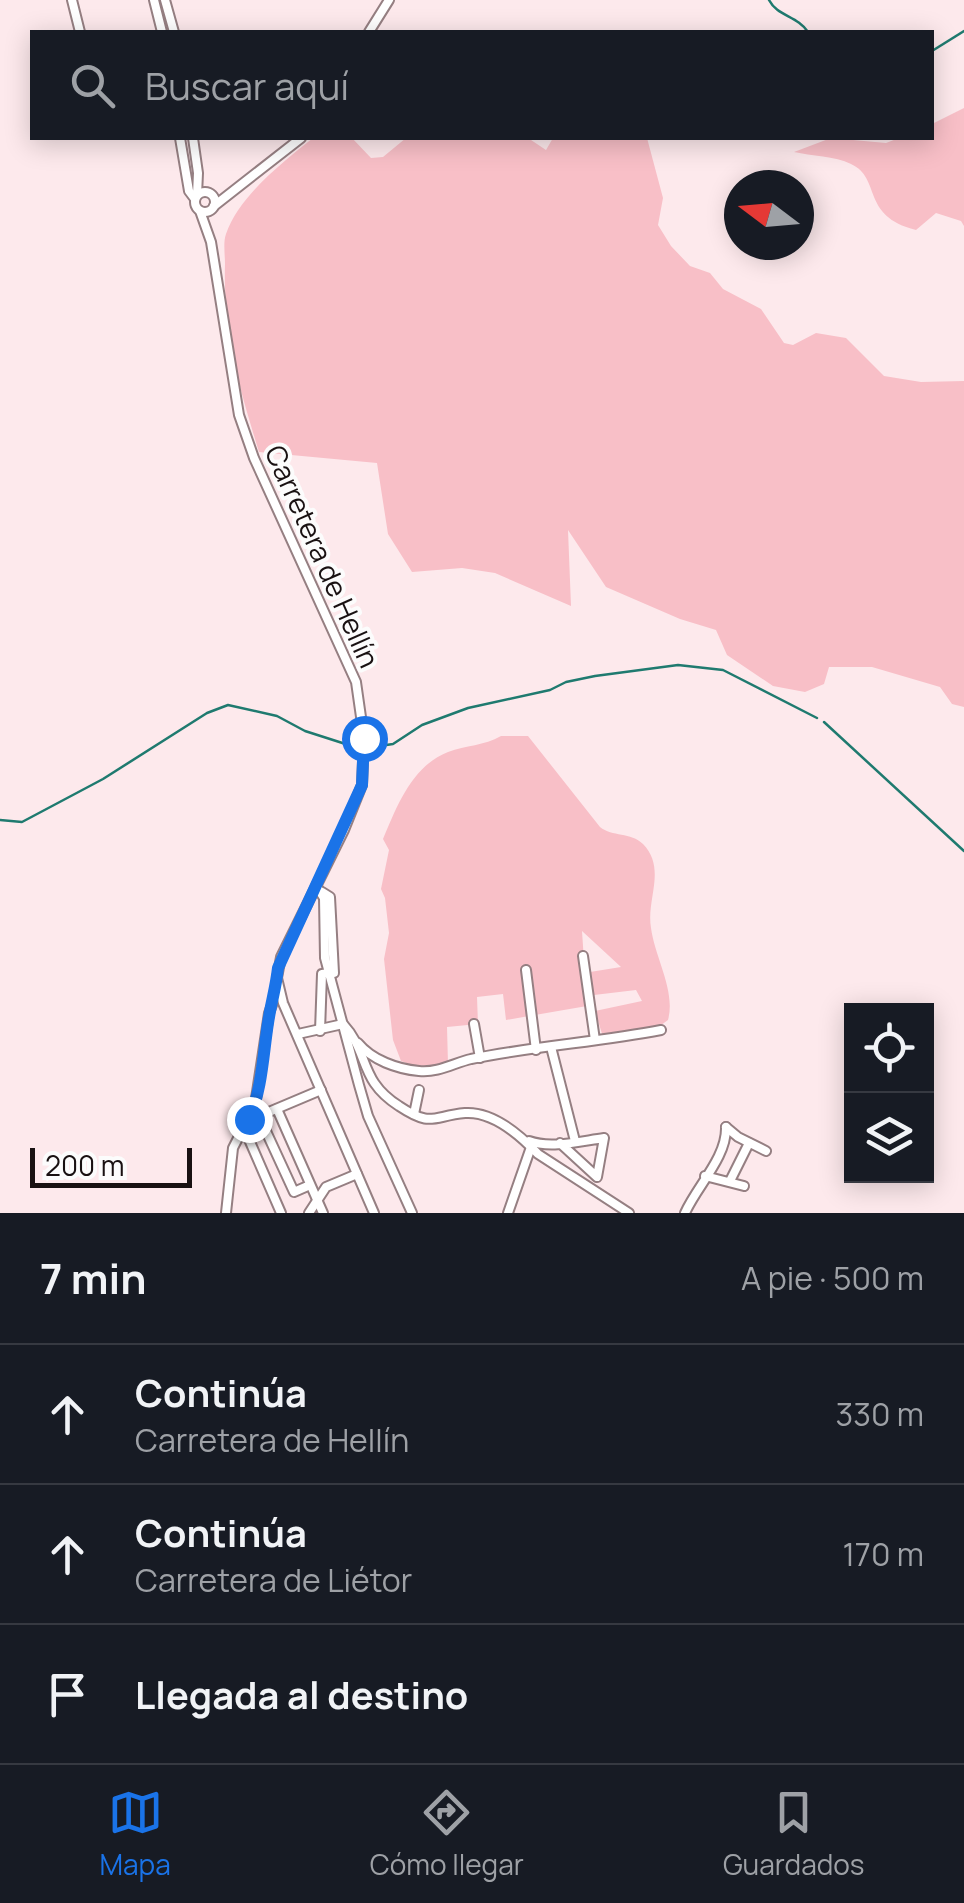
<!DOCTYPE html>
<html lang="es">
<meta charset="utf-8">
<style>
:root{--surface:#171b24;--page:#242831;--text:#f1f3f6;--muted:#9ea1a6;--line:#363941;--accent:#1a73e8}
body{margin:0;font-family:Manrope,sans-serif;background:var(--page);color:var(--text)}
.controls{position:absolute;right:30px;bottom:30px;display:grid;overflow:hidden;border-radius:0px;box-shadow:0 5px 25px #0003}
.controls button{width:90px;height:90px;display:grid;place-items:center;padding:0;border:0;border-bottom:2px solid var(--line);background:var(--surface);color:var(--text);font:50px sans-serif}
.compass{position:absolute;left:724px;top:170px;width:90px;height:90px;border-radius:50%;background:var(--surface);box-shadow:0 5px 25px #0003;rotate:286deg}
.scale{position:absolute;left:30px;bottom:25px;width:162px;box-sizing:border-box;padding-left:10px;border:5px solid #191112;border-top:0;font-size:28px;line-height:35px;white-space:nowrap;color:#191112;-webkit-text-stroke:8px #fcfcfc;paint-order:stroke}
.stop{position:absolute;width:30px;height:30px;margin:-22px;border:8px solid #1a73e8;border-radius:50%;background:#fff}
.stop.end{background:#1a73e8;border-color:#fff;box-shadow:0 2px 10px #0008}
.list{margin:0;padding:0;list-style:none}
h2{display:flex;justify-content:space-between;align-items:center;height:130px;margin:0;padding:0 40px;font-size:42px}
h2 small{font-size:32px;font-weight:400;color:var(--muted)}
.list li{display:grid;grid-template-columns:65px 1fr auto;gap:30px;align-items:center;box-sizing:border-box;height:140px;padding:0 40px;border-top:2px solid var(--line)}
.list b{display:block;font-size:38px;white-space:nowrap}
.list p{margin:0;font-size:32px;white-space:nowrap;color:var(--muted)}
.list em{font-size:32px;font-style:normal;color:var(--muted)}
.icon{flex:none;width:55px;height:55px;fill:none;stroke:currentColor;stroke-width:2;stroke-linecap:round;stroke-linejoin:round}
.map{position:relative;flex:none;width:964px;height:1213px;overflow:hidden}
.search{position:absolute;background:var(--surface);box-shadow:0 5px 25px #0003;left:30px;right:30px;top:30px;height:110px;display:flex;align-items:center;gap:25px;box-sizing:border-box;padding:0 35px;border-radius:0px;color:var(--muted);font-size:38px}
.sheet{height:550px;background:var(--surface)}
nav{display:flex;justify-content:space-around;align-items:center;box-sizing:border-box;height:140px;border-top:2px solid var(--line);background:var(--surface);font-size:28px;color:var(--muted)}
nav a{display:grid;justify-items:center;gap:5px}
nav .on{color:var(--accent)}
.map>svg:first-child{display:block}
.green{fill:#f8bfc7}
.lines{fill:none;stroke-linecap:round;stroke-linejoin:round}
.stream{stroke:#1f7a6f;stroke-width:2.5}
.minor-casing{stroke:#957f82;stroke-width:12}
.minor{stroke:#fff;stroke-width:8}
.route{stroke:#1a73e8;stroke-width:12}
.labels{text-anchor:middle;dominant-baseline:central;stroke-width:8;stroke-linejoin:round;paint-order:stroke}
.street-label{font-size:28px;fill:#191112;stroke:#fcfcfc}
</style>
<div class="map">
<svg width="964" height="1213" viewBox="0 0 964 1213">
<rect width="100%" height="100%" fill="#fde9ec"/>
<g class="green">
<path d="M964,108V226L961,221L936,213L916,230C860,216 882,178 851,164C835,156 811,156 794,152L831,138L886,143L899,138H932V124Z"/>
<path d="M313,138H352L371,158L383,157L406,138H528L546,150L553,138H647L663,198L658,225L671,246L690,266L710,273L723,289L761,309L784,343L793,345L816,333L846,338L884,376L921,382L964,381V707L952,704L940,687L872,667H829L824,684L805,692L773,686L727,655L716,630L680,619L606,587L568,530L571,606L495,573L462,568L412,572L388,534L377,463L259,452C239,386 223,334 225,264C225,255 223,242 226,234C239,196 283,162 313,138Z"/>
<path d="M501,736H528L600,827C612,837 631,832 643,844C667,869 646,899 651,928C655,958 676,991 668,1020L657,1028L603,1037L595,1011L642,1001L636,990L594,995L590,972L621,967L582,931L587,1006L506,1020L503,994L477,997L478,1024L447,1027L448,1064L417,1067L401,1061L393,1040L384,959L389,933L385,898L381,889L389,850L383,839C397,806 412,766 448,752C466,745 484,746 501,736Z"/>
</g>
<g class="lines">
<g class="stream">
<path d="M769,0C777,16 798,16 808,32"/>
<polyline points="932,51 964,31"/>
<polyline points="824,722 964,851"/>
<polyline points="366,748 393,744 422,725 468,708 550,690 566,682 595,676 678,665 723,670 817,718"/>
<polyline points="0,820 22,822 103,779 207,713 228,705 277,716 305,731 358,748"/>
</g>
<defs>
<g id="minor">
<polyline points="72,0 80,32"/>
<polyline points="154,0 162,32"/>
<polyline points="165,0 174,32"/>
<polyline points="369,32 389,0"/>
<polyline points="180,138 189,191 195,199"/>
<polyline points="193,138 198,173 197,195"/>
<circle cx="205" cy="202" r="10"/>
<polyline points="214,206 301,138"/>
<polyline points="200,211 211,242 239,415 254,458 356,682 364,738 362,785 344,830 281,957 277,978 283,1003 374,1213"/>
<polyline points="317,887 324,898 325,958 359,1085 368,1116 412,1213"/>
<polyline points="322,892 330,897 334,973"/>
<polyline points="583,956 595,1040"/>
<polyline points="526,970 536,1050"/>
<polyline points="474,1024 480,1058"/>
<polyline points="320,1031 322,974 329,973"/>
<path d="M298,1034L343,1024C370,1053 358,1080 399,1106C432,1128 432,1116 465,1113C493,1111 521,1136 538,1154L629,1213"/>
<path d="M358,1043C372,1060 397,1069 419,1071C438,1073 454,1063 471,1059C534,1046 599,1042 661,1030"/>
<polyline points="551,1047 575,1141"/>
<polyline points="277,1109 323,1213"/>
<polyline points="414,1114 419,1090"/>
<polyline points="259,1116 294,1192 310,1185"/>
<polyline points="257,1117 321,1090"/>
<polyline points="726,1127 738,1137 766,1151"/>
<polyline points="244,1128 281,1213"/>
<path d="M529,1141C551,1149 581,1141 604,1138L597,1177L560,1143"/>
<polyline points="705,1176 744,1186"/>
<polyline points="730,1181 749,1143"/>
<polyline points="226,1213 233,1148 255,1105 269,1013 278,989"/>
<polyline points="309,1213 326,1187 357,1174"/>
<polyline points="508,1213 531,1147"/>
<path d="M685,1213C697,1186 727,1157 726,1127"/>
</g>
</defs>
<use href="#minor" class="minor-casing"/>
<use href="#minor" class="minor"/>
</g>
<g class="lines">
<path class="route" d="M249,1119C262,1090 263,1055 268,1023C271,1003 276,987 278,968L362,785L364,738"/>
</g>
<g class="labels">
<g class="street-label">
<text transform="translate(323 556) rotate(66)">Carretera de Hellín</text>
</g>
</g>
</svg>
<div class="controls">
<button><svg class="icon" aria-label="locate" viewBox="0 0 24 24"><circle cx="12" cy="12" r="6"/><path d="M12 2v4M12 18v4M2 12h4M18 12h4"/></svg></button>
<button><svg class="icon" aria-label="layers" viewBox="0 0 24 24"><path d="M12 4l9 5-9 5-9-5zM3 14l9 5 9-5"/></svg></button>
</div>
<svg class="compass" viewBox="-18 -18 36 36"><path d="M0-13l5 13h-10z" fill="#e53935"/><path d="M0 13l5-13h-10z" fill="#9ea1a6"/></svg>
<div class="scale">200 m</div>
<div class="stop" style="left:364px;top:738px"></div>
<div class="stop end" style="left:249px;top:1119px"></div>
<div class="search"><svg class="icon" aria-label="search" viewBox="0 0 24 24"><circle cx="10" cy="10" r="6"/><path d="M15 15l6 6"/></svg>Buscar aquí</div>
</div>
<section class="sheet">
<h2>7 min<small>A pie · 500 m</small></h2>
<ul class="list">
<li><svg class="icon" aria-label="ahead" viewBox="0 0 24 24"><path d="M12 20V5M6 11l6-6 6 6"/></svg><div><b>Continúa</b><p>Carretera de Hellín</p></div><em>330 m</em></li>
<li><svg class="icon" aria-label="ahead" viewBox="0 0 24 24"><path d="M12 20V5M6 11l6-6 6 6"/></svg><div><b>Continúa</b><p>Carretera de Liétor</p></div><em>170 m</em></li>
<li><svg class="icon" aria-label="arrive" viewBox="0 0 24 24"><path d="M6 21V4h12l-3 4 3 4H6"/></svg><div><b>Llegada al destino</b></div></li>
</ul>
</section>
<nav>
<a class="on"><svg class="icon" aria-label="map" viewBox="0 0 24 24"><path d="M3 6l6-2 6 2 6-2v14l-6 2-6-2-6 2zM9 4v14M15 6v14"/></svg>Mapa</a>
<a><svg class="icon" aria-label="directions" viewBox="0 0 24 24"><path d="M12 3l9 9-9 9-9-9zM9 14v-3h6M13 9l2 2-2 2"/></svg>Cómo llegar</a>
<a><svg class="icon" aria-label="saved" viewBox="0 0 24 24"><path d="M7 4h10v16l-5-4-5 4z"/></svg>Guardados</a>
</nav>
